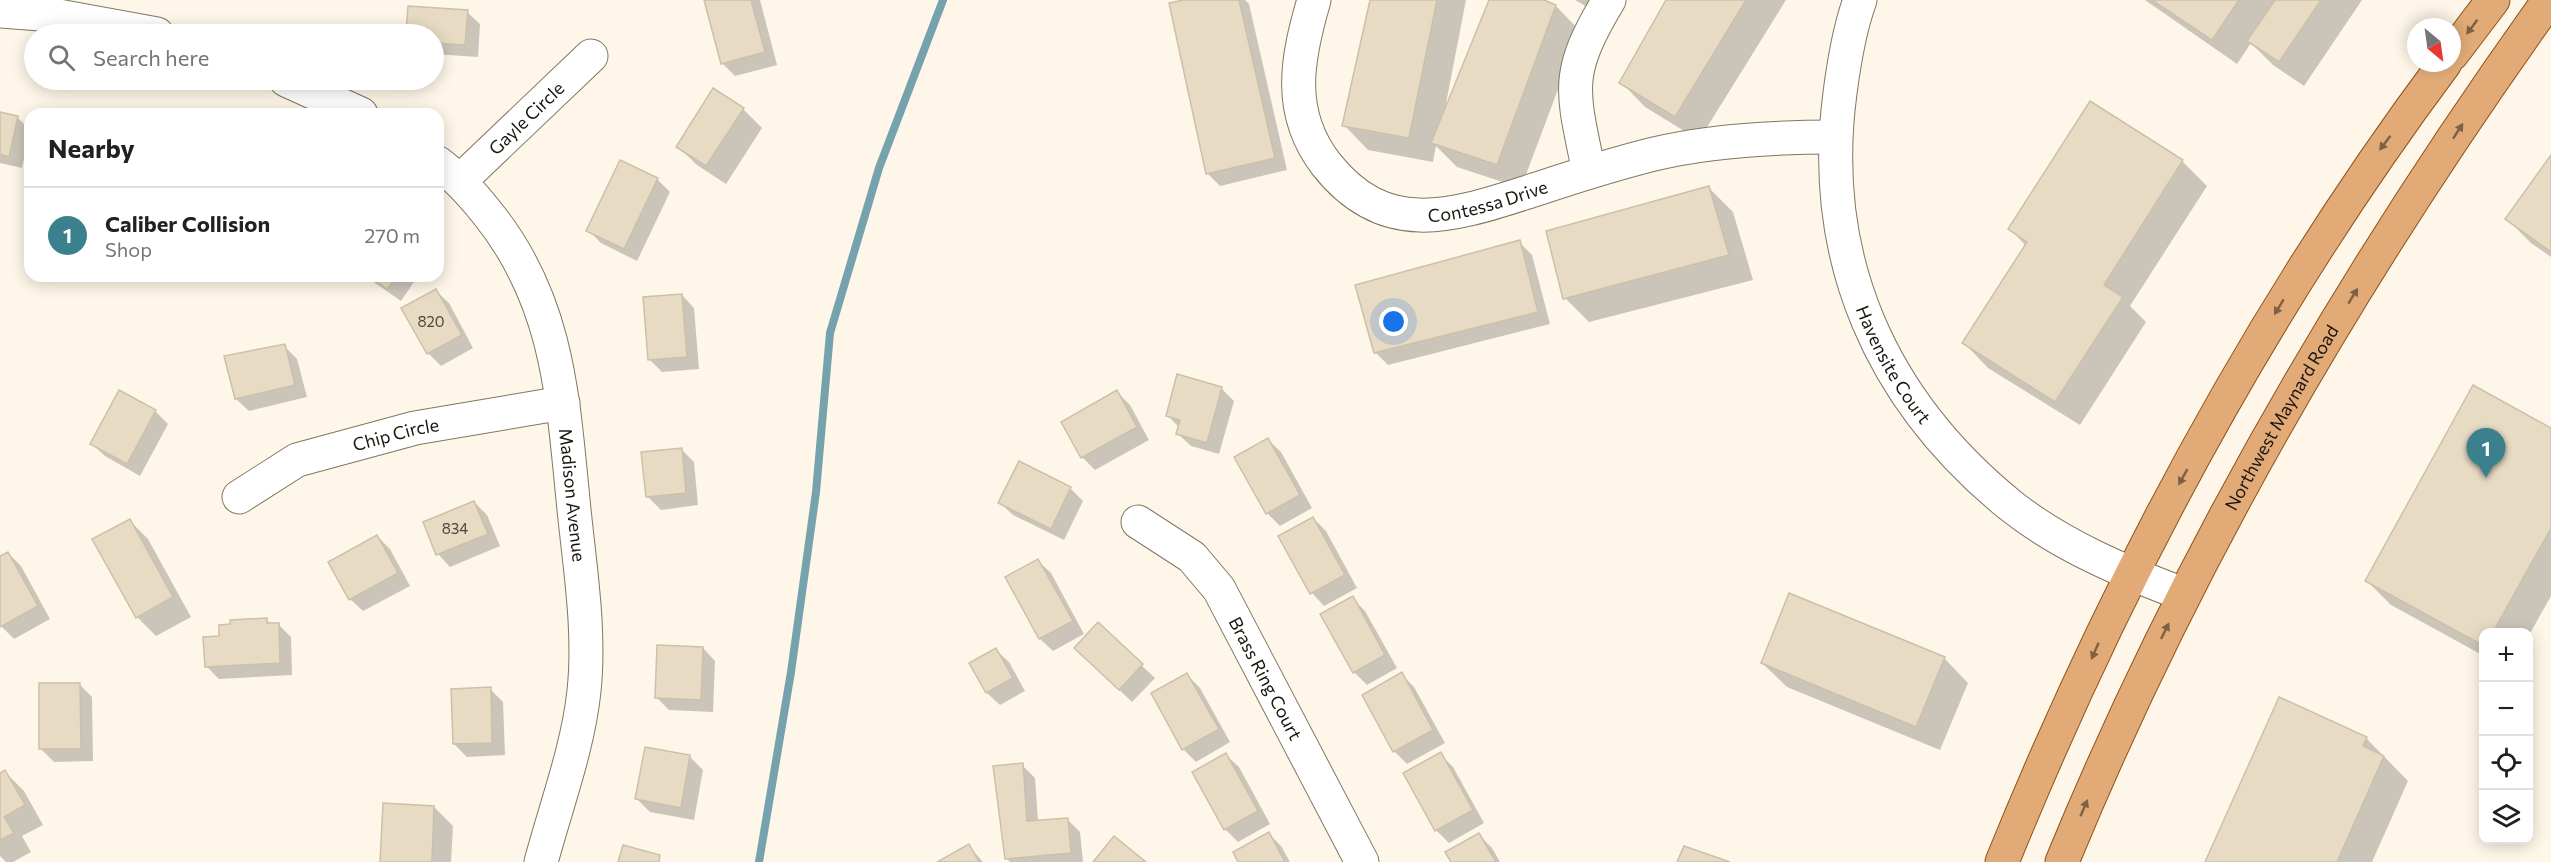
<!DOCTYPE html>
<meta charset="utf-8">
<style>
:root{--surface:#fff;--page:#f6f6f6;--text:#202124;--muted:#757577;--line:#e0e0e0;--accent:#3b818d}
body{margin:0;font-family:Commissioner,sans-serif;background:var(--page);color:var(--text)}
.controls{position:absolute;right:18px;bottom:18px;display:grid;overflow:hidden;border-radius:12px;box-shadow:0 3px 15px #0003}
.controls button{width:54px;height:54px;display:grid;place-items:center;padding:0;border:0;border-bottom:2px solid var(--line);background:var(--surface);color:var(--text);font:30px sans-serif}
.compass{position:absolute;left:2407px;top:18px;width:54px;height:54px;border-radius:50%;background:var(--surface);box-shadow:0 3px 15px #0003;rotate:151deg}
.you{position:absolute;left:1394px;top:322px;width:21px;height:21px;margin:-15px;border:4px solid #fff;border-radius:50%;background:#1a73e8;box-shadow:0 0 0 9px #1a73e833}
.badge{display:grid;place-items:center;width:39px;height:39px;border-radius:50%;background:var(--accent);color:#fff;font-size:20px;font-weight:700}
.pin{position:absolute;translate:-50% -50px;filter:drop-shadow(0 2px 3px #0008)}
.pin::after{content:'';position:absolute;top:32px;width:21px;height:18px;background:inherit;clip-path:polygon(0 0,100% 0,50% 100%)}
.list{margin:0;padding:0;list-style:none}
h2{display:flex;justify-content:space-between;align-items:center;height:78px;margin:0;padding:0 24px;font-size:26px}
h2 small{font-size:20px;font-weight:400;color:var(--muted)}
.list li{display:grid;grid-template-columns:39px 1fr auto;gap:18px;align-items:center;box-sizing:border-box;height:96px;padding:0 24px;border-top:2px solid var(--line)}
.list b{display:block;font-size:22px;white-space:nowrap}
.list p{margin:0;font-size:20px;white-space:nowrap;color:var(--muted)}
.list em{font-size:20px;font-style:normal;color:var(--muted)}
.icon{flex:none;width:33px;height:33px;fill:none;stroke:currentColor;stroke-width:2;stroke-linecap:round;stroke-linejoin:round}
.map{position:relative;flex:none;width:2551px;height:862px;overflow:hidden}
.search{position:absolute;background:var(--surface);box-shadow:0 3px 15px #0003;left:24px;top:24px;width:420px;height:66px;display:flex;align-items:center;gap:15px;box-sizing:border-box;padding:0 21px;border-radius:33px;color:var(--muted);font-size:22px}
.panel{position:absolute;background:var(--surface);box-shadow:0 3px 15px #0003;left:24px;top:108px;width:420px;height:174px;border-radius:18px}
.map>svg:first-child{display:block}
.shadow{fill:#0003}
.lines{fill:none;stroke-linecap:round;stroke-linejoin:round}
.stream{stroke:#76a2ae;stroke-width:8}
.building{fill:#e8dbc4;stroke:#cdc0a9;stroke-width:1.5}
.minor-casing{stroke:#827661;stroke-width:35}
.major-casing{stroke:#8f5218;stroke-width:35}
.minor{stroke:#fff;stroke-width:33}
.major{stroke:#e1aa77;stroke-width:33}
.oneway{fill:#7e6042}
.labels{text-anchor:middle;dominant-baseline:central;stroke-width:6;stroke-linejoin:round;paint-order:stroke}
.number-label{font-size:15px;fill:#4e473c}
.street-label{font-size:18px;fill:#1b160e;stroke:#fef6e8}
</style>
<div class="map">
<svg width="2551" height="862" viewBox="0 0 2551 862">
<rect width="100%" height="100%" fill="#fef6e8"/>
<g class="shadow">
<polygon points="706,0 760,0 777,65 735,76 722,63"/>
<polygon points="1191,0 1245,0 1249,4 1287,170 1220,186 1207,173"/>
<polygon points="1371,0 1466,0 1444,114 1491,0 1540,0 1556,6 1580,31 1521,188 1457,167 1436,146 1433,162 1368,150 1344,125"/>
<polygon points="1575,0 1600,0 1594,11"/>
<polygon points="1668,0 1786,0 1699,140 1645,107 1621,82"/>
<polygon points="2145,0 2362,0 2304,86 2273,65 2251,43 2237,64"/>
<polygon points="409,8 467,12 480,24 478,57 434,54 434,34 408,34"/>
<polygon points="2090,103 2182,161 2207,186 2130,306 2146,322 2080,425 1988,368 1964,343 2026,246 2010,229"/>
<polygon points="743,109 762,128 726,184 697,165 678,147"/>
<polygon points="0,114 18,118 30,130 22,168 0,163"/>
<polygon points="2551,157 2551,257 2531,243 2507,219"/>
<polygon points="657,179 670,192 637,261 601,243 588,230"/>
<polygon points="1709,188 1733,212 1753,280 1589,322 1565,298"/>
<polygon points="1519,242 1532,255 1550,324 1388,365 1376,353"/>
<polygon points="365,276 418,276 401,301"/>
<polygon points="436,291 449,303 473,348 441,366 428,353"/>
<polygon points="682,295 694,308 699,369 662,372 649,359"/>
<polygon points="284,346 297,359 307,397 249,411 236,399"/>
<polygon points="1178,376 1222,389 1234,401 1219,454 1191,446 1178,434 1180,428 1167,415"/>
<polygon points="120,392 155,411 168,424 140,476 105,456 92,444"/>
<polygon points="1117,392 1130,405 1149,440 1095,470 1082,457"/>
<polygon points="2551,429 2551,596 2528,637 2528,632 2484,632 2484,656 2391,605 2367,581"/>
<polygon points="1268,440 1281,452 1312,508 1280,526 1267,513"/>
<polygon points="681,449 694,462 698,505 661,510 648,497"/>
<polygon points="1020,463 1071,489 1083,501 1064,540 1013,515 1000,503"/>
<polygon points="474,502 487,515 500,546 450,567 438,554"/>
<polygon points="1313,518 1326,531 1357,588 1324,606 1312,593"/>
<polygon points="129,520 148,539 191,617 156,636 137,617"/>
<polygon points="377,536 390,549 410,586 363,611 350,599"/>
<polygon points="8,553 21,566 50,619 14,639 0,625 0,558"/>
<polygon points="1038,561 1051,573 1084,634 1053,651 1040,639 1007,578"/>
<polygon points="1352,598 1365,611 1397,668 1367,685 1354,672"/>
<polygon points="266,620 271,624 278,624 291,637 292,675 219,679 206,666 221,638"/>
<polygon points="1098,625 1155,678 1132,702 1089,661"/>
<polygon points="703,648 715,661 713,712 669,710 656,697"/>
<polygon points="996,650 1009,662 1025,691 1000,705 987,693 971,664"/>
<polygon points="1944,658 1968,683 1940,750 1787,687 1762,663"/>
<polygon points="1401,674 1414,687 1445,743 1407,764 1394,751"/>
<polygon points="1187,675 1200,688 1230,742 1196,762 1183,749"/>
<polygon points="79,684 92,697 93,761 54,762 41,749"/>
<polygon points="490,689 503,702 505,755 467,757 454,744"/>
<polygon points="2366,738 2408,781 2372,862 2207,862"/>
<polygon points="646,749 690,757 703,770 694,820 650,812 637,799"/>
<polygon points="1440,754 1453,767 1484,823 1449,843 1436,830"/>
<polygon points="1226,755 1239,767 1270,824 1238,842 1225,829"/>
<polygon points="1022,765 1035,778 1038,822 1067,819 1080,832 1083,862 1010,862 1006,858"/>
<polygon points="5,772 24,791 43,825 22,836 31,852 13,862 6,862 0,856 0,775"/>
<polygon points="434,807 453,826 451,862 382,862"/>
<polygon points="1268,833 1281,846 1290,862 1240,862"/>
<polygon points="1479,835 1492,848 1500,862 1453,862"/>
<polygon points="969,846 983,862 940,862"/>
</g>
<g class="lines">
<polyline class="stream" points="759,862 791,672 816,492 830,333 879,168 943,0"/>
</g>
<g class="building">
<polygon points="704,0 751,0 765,52 721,64"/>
<polygon points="1183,0 1239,0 1275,158 1206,174 1169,3"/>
<polygon points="1370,0 1437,0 1409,138 1342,126"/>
<polygon points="1489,0 1544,0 1556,5 1497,165 1431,143"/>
<polygon points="1666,0 1746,0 1675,117 1619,83"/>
<polygon points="2152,0 2239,0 2212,40"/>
<polygon points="2275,0 2321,0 2279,62 2247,41"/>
<polygon points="408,6 468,10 465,45 434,43 434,34 406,34"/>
<polygon points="713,88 744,108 706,166 676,147"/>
<polygon points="2090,101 2183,160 2104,285 2123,297 2055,402 1962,343 2027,242 2008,229"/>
<polygon points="0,112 18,116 9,157 0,154"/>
<polygon points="2551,155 2551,252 2505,219"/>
<polygon points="620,160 658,178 624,249 586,231"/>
<polygon points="1709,186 1729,255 1563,299 1546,231"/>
<polygon points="1520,240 1538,312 1374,353 1355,285"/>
<polygon points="369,276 397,276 387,289"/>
<polygon points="436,289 462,335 427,354 401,308"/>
<polygon points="682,294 687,357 648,360 643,297"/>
<polygon points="285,344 295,385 235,399 224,356"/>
<polygon points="1177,374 1222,387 1207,443 1176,434 1180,420 1166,416"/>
<polygon points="2473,385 2551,428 2551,528 2493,632 2484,632 2484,646 2365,581"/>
<polygon points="119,390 156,410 127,464 90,444"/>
<polygon points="1117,390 1137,427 1081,458 1061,422"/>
<polygon points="1268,438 1300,495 1266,514 1234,457"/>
<polygon points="682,448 686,493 646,497 641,452"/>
<polygon points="1019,461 1071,487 1051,529 998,503"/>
<polygon points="474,501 488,534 436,555 423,522"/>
<polygon points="1313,517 1345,575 1310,594 1278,536"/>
<polygon points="130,519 173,597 136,618 92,539"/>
<polygon points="377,535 398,573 349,600 328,562"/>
<polygon points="8,552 38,606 0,627 0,556"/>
<polygon points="1038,559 1073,621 1039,639 1005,577"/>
<polygon points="1789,593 1945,657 1916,727 1761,663"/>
<polygon points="1353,596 1385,655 1353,673 1320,614"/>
<polygon points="267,618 267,623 279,623 280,663 205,667 203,637 219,636 219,625 230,624 230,620"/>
<polygon points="1098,622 1143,664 1119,690 1074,648"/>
<polygon points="657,645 703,647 701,700 655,698"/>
<polygon points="996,648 1013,678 986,693 969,663"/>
<polygon points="1402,672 1433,730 1393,752 1362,695"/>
<polygon points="1187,673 1219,729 1182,750 1151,693"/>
<polygon points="39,683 80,683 81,749 39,749"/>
<polygon points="491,687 492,743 453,744 451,689"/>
<polygon points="2279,697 2367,737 2363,746 2384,756 2337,862 2205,862"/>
<polygon points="645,747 690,755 681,808 635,799"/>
<polygon points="1441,752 1473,810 1435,831 1403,773"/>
<polygon points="1226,753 1258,811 1224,830 1192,772"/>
<polygon points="1023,763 1027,821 1068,818 1071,853 1005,859 993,766"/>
<polygon points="5,770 25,805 4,817 14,833 0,840 0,773"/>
<polygon points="383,803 434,806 432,862 380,862"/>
<polygon points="1269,832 1285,862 1238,862 1233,852"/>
<polygon points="1479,833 1496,862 1451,862 1445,852"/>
<polygon points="1114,836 1146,862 1093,862"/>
<polygon points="969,844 979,862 937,862"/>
<polygon points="623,845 660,855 659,862 618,862"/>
<polygon points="1684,846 1730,862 1677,862"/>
</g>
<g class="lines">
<defs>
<g id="minor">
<path id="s1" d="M1314,0C1297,58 1286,112 1326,164C1387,242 1458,214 1537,189C1576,176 1614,164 1654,154C1712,140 1775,137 1835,137"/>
<path id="s2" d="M1860,0C1849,30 1844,62 1840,93C1818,259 1881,400 2010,505C2060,545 2124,572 2183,594"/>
<polyline points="0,11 53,15 157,34"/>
<polyline points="286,80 361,114"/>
<path id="s3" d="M438,163C458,178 473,195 488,214C562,306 563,407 575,519C581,575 590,634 584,691C578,748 556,806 541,862"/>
<path d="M1589,172C1572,89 1564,75 1609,0"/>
<path id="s4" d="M461,180L591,56"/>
<path id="s5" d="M239,497L297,460L415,428L563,403"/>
<path id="s6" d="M1138,522L1192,557L1219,589L1362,862"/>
</g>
<g id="major">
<polyline points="2452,54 2493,0"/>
<path d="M2002,862C2117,579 2262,308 2445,63"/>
<path id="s7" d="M2062,862C2188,555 2356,269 2549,0"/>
</g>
</defs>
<use href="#minor" class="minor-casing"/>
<use href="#major" class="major-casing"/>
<use href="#minor" class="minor"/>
<use href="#major" class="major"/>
</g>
<defs><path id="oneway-solid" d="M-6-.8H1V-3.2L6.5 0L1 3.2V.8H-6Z" transform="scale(1.5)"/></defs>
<g class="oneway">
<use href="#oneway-solid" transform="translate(2472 27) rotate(127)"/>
<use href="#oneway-solid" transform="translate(2458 131) rotate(-57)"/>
<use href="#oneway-solid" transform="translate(2385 143) rotate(127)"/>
<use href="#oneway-solid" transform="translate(2353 296) rotate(-59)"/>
<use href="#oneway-solid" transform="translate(2279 307) rotate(121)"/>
<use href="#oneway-solid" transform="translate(2183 477) rotate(119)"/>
<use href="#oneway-solid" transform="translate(2165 631) rotate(-64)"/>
<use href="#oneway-solid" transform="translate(2095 651) rotate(114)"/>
<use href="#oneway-solid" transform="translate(2084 808) rotate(-67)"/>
</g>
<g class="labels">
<g class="number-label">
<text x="431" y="321">820</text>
<text x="455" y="528">834</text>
</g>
<g class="street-label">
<text stroke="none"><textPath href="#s4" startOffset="90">Gayle Circle</textPath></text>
<text stroke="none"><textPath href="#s1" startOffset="352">Contessa Drive</textPath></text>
<text stroke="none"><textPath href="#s2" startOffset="378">Havensite Court</textPath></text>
<text stroke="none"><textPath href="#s7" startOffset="496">Northwest Maynard Road</textPath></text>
<text stroke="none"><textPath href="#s5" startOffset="171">Chip Circle</textPath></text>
<text stroke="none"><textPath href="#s3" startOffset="370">Madison Avenue</textPath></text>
<text stroke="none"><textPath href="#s6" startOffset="207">Brass Ring Court</textPath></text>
</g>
</g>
</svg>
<div class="controls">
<button>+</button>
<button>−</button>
<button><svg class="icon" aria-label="locate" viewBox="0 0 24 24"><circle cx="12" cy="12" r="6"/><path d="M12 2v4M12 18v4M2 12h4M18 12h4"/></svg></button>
<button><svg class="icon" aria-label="layers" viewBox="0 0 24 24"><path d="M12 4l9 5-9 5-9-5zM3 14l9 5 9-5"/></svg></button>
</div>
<svg class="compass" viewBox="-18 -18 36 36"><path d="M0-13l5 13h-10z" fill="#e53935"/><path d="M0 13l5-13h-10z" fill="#757577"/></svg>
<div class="you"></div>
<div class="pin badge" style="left:2486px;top:478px">1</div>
<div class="search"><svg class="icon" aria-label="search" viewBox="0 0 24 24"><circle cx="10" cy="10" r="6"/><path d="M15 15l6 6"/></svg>Search here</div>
<section class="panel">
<h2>Nearby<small></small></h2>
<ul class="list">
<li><span class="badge">1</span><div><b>Caliber Collision</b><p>Shop</p></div><em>270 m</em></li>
</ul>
</section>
</div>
